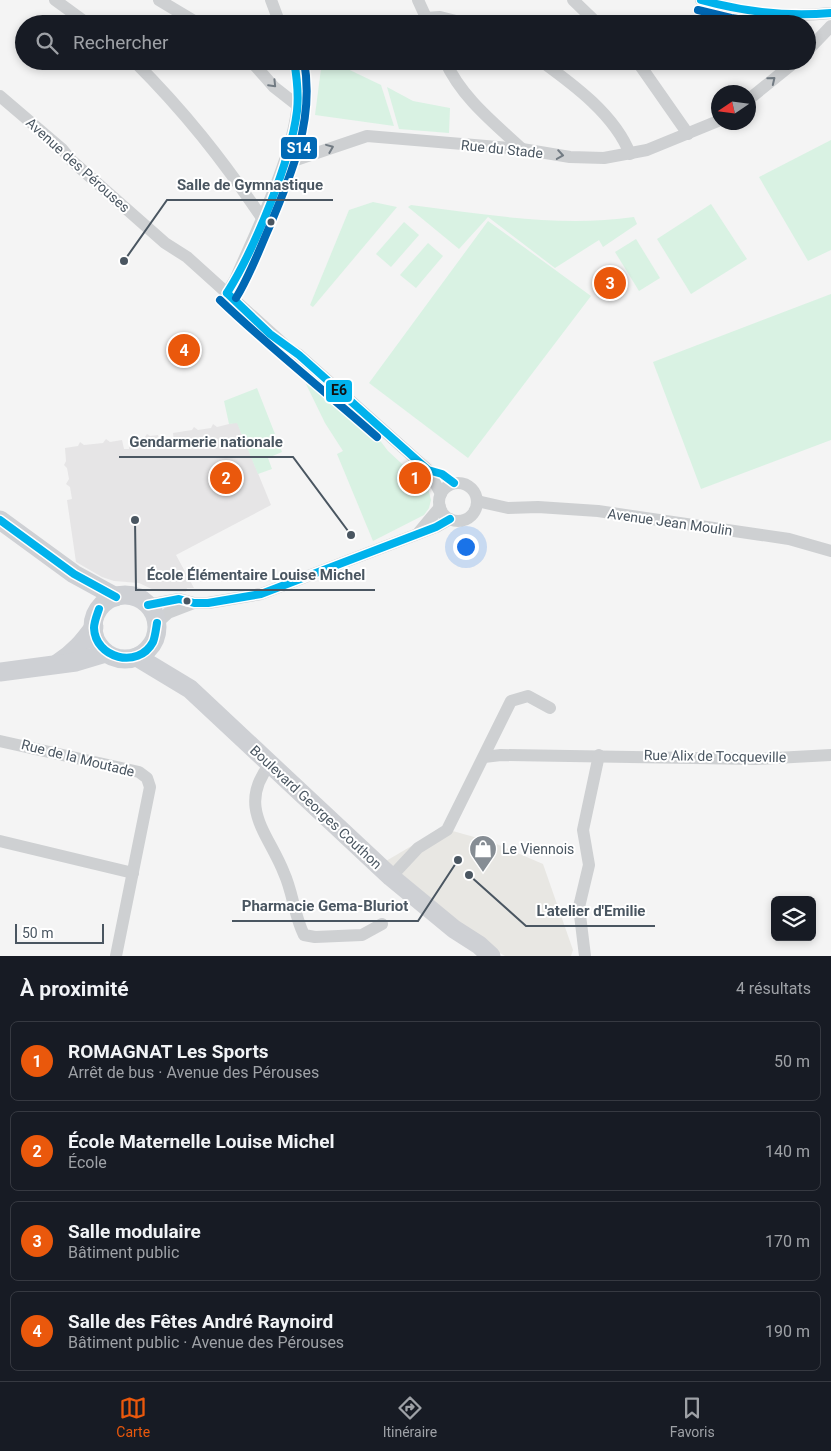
<!DOCTYPE html>
<html lang="fr">
<meta charset="utf-8">
<style>
:root{--surface:#171b24;--page:#242831;--text:#f1f3f6;--muted:#9ea1a6;--line:#363941;--accent:#ea580c}
body{margin:0;font-family:Roboto,sans-serif;background:var(--page);color:var(--text)}
.controls{position:absolute;right:15px;bottom:15px;display:grid;overflow:hidden;border-radius:8px;box-shadow:0 2px 8px #0003}
.controls button{width:45px;height:45px;display:grid;place-items:center;padding:0;border:0;border-bottom:1px solid var(--line);background:var(--surface);color:var(--text);font:25px sans-serif}
.compass{position:absolute;left:711px;top:85px;width:45px;height:45px;border-radius:50%;background:var(--surface);box-shadow:0 2px 8px #0003;rotate:257deg}
.scale{position:absolute;left:15px;bottom:12px;width:89px;box-sizing:border-box;padding-left:5px;border:2px solid #4a5661;border-top:0;font-size:14px;line-height:18px;white-space:nowrap;color:#4a5661;-webkit-text-stroke:4px #fff;paint-order:stroke}
.you{position:absolute;left:465px;top:546px;width:18px;height:18px;margin:-12px;border:4px solid #fff;border-radius:50%;background:#1a73e8;box-shadow:0 0 0 8px #1a73e833}
.badge{display:grid;place-items:center;width:32px;height:32px;border-radius:50%;background:var(--accent);color:#fff;font-size:16px;font-weight:700}
.pin{position:absolute;translate:-50% -50%;border:2px solid #fff;box-shadow:0 1px 5px #0006}
.list{margin:0;padding:0;list-style:none}
h2{display:flex;justify-content:space-between;align-items:center;height:65px;margin:0;padding:0 20px;font-size:21px}
h2 small{font-size:16px;font-weight:400;color:var(--muted)}
.list li{display:grid;grid-template-columns:32px 1fr auto;gap:15px;align-items:center;box-sizing:border-box;height:80px;margin:0 10px 10px;padding:0 10px;border:1px solid var(--line);border-radius:8px}
.list b{display:block;font-size:19px;white-space:nowrap}
.list p{margin:0;font-size:16px;white-space:nowrap;color:var(--muted)}
.list em{font-size:16px;font-style:normal;color:var(--muted)}
.icon{flex:none;width:28px;height:28px;fill:none;stroke:currentColor;stroke-width:2;stroke-linecap:round;stroke-linejoin:round}
.map{position:relative;flex:none;width:831px;height:956px;overflow:hidden}
.search{position:absolute;background:var(--surface);box-shadow:0 2px 8px #0003;left:15px;right:15px;top:15px;height:55px;display:flex;align-items:center;gap:12px;box-sizing:border-box;padding:0 18px;border-radius:28px;color:var(--muted);font-size:19px}
.sheet{height:425px;background:var(--surface)}
nav{display:flex;justify-content:space-around;align-items:center;box-sizing:border-box;height:70px;border-top:1px solid var(--line);background:var(--surface);font-size:14px;color:var(--muted)}
nav a{display:grid;justify-items:center;gap:2px}
nav .on{color:var(--accent)}
.map>svg:first-child{display:block}
.commercial{fill:#e8e7e3}
.education{fill:#e6e5e6}
.green{fill:#d9f2e3}
.lines{fill:none;stroke-linecap:round;stroke-linejoin:round}
.street{stroke:#ced0d2;stroke-width:12}
.secondary{stroke:#ced0d4;stroke-width:19}
.bus-1-casing{stroke:#fff;stroke-width:11}
.bus-2-casing{stroke:#fff;stroke-width:11}
.bus-1{stroke:#00b2ec;stroke-width:8}
.bus-2{stroke:#0069b5;stroke-width:8}
.oneway{stroke:#727b83}
.bus-dot{fill:#4a5661;stroke:#fff;stroke-width:2}
.labels{text-anchor:middle;dominant-baseline:central;stroke-width:4;stroke-linejoin:round;paint-order:stroke}
.street-label{font-size:14px;fill:#4a5661;stroke:#fff}
.poi-label{font-size:14px;fill:#4a5661;stroke:#fff;text-anchor:start}
.leader{fill:none;stroke:#4a5661;stroke-width:2}
.callout-dot{fill:#4a5661;stroke:#fff;stroke-width:2}
.callout-label{font-size:15px;text-anchor:middle;font-weight:bold;fill:#4a5661;stroke:#fff;stroke-width:4;stroke-linejoin:round;paint-order:stroke}
.line-badge{stroke:#fff;stroke-width:2}
.badge-label{font-size:14px;text-anchor:middle;font-weight:bold;fill:#fff}
.pale-badge-label{font-size:14px;text-anchor:middle;font-weight:bold;fill:#111}
</style>
<div class="map">
<svg width="831" height="956" viewBox="0 0 831 956">
<rect width="100%" height="100%" fill="#f4f4f4"/>
<polygon class="commercial" points="442,828 492,842 543,864 573,950 571,956 505,956 489,947 386,861"/>
<polygon class="education" points="237,422 271,505 176,555 194,588 187,588 186,592 156,591 139,583 114,581 102,577 76,562 67,500 72,499 70,487 66,484 69,479 67,468 64,465 66,461 65,448 78,446 80,442 84,445 103,443 106,439 110,442 122,440 124,449 129,449 129,446 138,444 138,438 145,437 147,434 150,436 158,435 159,444 168,440 169,443 174,443 173,433 192,430 194,427 198,430 211,428 213,424 217,427"/>
<g class="green">
<polygon points="322,61 331,61 381,85 394,126 315,115"/>
<polygon points="387,87 413,101 450,108 449,133 399,129"/>
<polygon points="831,140 831,250 808,261 759,177"/>
<polygon points="373,202 397,207 313,307 310,305 349,210"/>
<polygon points="711,204 747,259 691,294 657,239"/>
<path d="M411,205C485,214 559,228 634,217L637,224L603,247L599,240L555,268L488,217L459,249L408,207Z"/>
<polygon points="488,221 591,296 468,458 369,383"/>
<polygon points="404,222 419,235 391,267 376,254"/>
<polygon points="636,239 660,278 639,291 615,252"/>
<polygon points="428,243 443,256 416,288 400,275"/>
<polygon points="831,294 831,440 701,489 653,362"/>
<polygon points="312,378 372,430 388,451 428,488 431,500 429,508 424,515 373,541 337,454 343,451 325,423 306,384"/>
<polygon points="257,388 282,452 268,458 272,469 258,474 237,423 229,424 224,401"/>
</g>
<g class="lines">
<g class="street">
<polyline points="55,0 88,24"/>
<polyline points="159,0 199,24"/>
<polyline points="271,0 280,24"/>
<polyline points="418,0 429,24"/>
<polyline points="573,0 598,24"/>
<path d="M701,0C742,13 787,18 831,13"/>
<polyline points="426,18 440,17 468,24"/>
<polyline points="807,51 831,26"/>
<path d="M134,61C185,112 222,159 262,218"/>
<polyline points="251,61 274,87 297,105"/>
<path d="M445,61C462,98 493,122 522,149"/>
<path d="M541,61C574,85 615,115 630,154"/>
<polyline points="637,61 688,134"/>
<polyline points="0,96 62,149 71,160 165,243 187,257 289,349 299,355 428,470 441,494"/>
<polyline points="748,100 796,61"/>
<polyline points="284,164 367,136 522,149 570,157 604,158 647,150 718,121"/>
<path d="M227,293L235,280C258,226 315,118 294,61"/>
<circle cx="458" cy="502" r="19"/>
<polyline points="477,501 508,508 538,507 598,511 789,539 831,551"/>
<polyline points="419,532 440,507"/>
<polyline points="148,605 179,599 194,603 208,603 261,594 436,527 450,519"/>
<polyline points="157,623 168,613 194,603"/>
<polyline points="0,741 139,772 147,778 150,787 116,956"/>
<polyline points="484,757 501,755 756,759 831,755"/>
<path d="M270,764C236,807 269,834 284,873C293,893 294,915 304,935L315,937L362,935L382,924"/>
<polyline points="0,841 133,873"/>
<polyline points="391,877 418,848 447,830 511,701 528,696 550,708"/>
<polyline points="585,956 579,907 589,865 583,830 599,755"/>
</g>
<g class="secondary">
<polyline points="0,520 74,574 116,597"/>
<circle cx="125" cy="627" r="32"/>
<polyline points="137,657 190,689 391,877 454,929 479,945 491,956"/>
<path d="M58,663C74,653 83,642 94,627"/>
<polyline points="0,672 76,662 106,653"/>
</g>
<defs>
<g id="bus-1">
<path d="M701,0C744,12 786,17 831,13"/>
<polyline points="227,293 270,334 299,355 428,470 442,474 454,483"/>
<path d="M227,293C254,250 291,161 297,111C299,93 297,78 294,61"/>
<polyline points="0,520 74,574 116,597"/>
<polyline points="148,605 179,599 194,603 208,603 261,594 436,527 450,519"/>
<path d="M99,609C97,615 94,622 94,628C95,658 138,670 153,642C155,637 156,629 157,623"/>
</g>
<g id="bus-2">
<polyline points="698,10 731,18 771,24"/>
<path d="M236,298C249,277 258,253 268,230C291,176 315,120 304,61"/>
<path d="M220,300C270,348 325,391 377,437"/>
</g>
</defs>
<use href="#bus-1" class="bus-1-casing"/>
<use href="#bus-2" class="bus-2-casing"/>
<use href="#bus-1" class="bus-1"/>
<use href="#bus-2" class="bus-2"/>
</g>
<defs><path id="oneway-chevron" d="M-2-3.5L2.5 0L-2 3.5" fill="none" stroke-width="1.6" stroke-linecap="round" stroke-linejoin="round" transform="scale(1.25)"/></defs>
<g class="oneway">
<use href="#oneway-chevron" transform="translate(772 80) rotate(-39)"/>
<use href="#oneway-chevron" transform="translate(273 84) rotate(46)"/>
<use href="#oneway-chevron" transform="translate(330 148) rotate(-22)"/>
<use href="#oneway-chevron" transform="translate(560 155) rotate(9)"/>
</g>
<defs>
<symbol id="shop-pin" viewBox="-11 -11 22 30"><path d="M0 17L-7.5 6A9.5 9.5 0 1 1 7.5 6Z" fill="#868d94" stroke="#fff"/><path d="M-5-2.5h2.3a2.7 3.5 0 0 1 5.4 0H5L5.5 6h-11ZM-1.5-2.5h3a1.5 2.3 0 0 0-3 0Z" fill="#fff"/></symbol>
</defs>
<g fill-rule="evenodd">
<use href="#shop-pin" x="467" y="833" width="32" height="43"/>
</g>
<g class="bus-dot">
<circle cx="271" cy="222" r="4.5"/>
<circle cx="187" cy="601" r="4.5"/>
</g>
<g class="labels">
<g class="street-label">
<text transform="translate(502 149) rotate(6)">Rue du Stade</text>
<text transform="translate(78 165) rotate(42)">Avenue des Pérouses</text>
<text transform="translate(670 522) rotate(8)">Avenue Jean Moulin</text>
<text transform="translate(715 756) rotate(1)">Rue Alix de Tocqueville</text>
<text transform="translate(78 758) rotate(14)">Rue de la Moutade</text>
<text transform="translate(316 807) rotate(43)">Boulevard Georges Couthon</text>
</g>
<g class="poi-label">
<text x="502" y="849">Le Viennois</text>
</g>
</g>
<path class="leader" d="M124 261L167 200H333M351 535L293 457H119M135 520L136 590H375M458 860L418 921H232M469 875L526 926H655"/>
<g class="callout-dot">
<circle cx="124" cy="261" r="5"/>
<circle cx="351" cy="535" r="5"/>
<circle cx="135" cy="520" r="5"/>
<circle cx="458" cy="860" r="5"/>
<circle cx="469" cy="875" r="5"/>
</g>
<g class="callout-label">
<text x="250" y="190">Salle de Gymnastique</text>
<text x="206" y="447">Gendarmerie nationale</text>
<text x="256" y="580">École Élémentaire Louise Michel</text>
<text x="325" y="911">Pharmacie Gema-Bluriot</text>
<text x="591" y="916">L'atelier d'Emilie</text>
</g>
<g class="line-badge">
<rect x="280" y="136" width="38" height="24" rx="5" fill="#0069b5"/>
<rect x="325" y="379" width="28" height="24" rx="5" fill="#00b2ec"/>
</g>
<g class="badge-label">
<text x="299" y="153">S14</text>
</g>
<g class="pale-badge-label">
<text x="339" y="395">E6</text>
</g>
</svg>
<div class="controls">
<button><svg class="icon" aria-label="layers" viewBox="0 0 24 24"><path d="M12 4l9 5-9 5-9-5zM3 14l9 5 9-5"/></svg></button>
</div>
<svg class="compass" viewBox="-18 -18 36 36"><path d="M0-13l5 13h-10z" fill="#e53935"/><path d="M0 13l5-13h-10z" fill="#9ea1a6"/></svg>
<div class="scale">50 m</div>
<div class="you"></div>
<div class="pin badge" style="left:415px;top:478px">1</div>
<div class="pin badge" style="left:226px;top:478px">2</div>
<div class="pin badge" style="left:610px;top:283px">3</div>
<div class="pin badge" style="left:184px;top:350px">4</div>
<div class="search"><svg class="icon" aria-label="search" viewBox="0 0 24 24"><circle cx="10" cy="10" r="6"/><path d="M15 15l6 6"/></svg>Rechercher</div>
</div>
<section class="sheet">
<h2>À proximité<small>4 résultats</small></h2>
<ul class="list">
<li><span class="badge">1</span><div><b>ROMAGNAT Les Sports</b><p>Arrêt de bus · Avenue des Pérouses</p></div><em>50 m</em></li>
<li><span class="badge">2</span><div><b>École Maternelle Louise Michel</b><p>École</p></div><em>140 m</em></li>
<li><span class="badge">3</span><div><b>Salle modulaire</b><p>Bâtiment public</p></div><em>170 m</em></li>
<li><span class="badge">4</span><div><b>Salle des Fêtes André Raynoird</b><p>Bâtiment public · Avenue des Pérouses</p></div><em>190 m</em></li>
</ul>
</section>
<nav>
<a class="on"><svg class="icon" aria-label="map" viewBox="0 0 24 24"><path d="M3 6l6-2 6 2 6-2v14l-6 2-6-2-6 2zM9 4v14M15 6v14"/></svg>Carte</a>
<a><svg class="icon" aria-label="directions" viewBox="0 0 24 24"><path d="M12 3l9 9-9 9-9-9zM9 14v-3h6M13 9l2 2-2 2"/></svg>Itinéraire</a>
<a><svg class="icon" aria-label="saved" viewBox="0 0 24 24"><path d="M7 4h10v16l-5-4-5 4z"/></svg>Favoris</a>
</nav>
